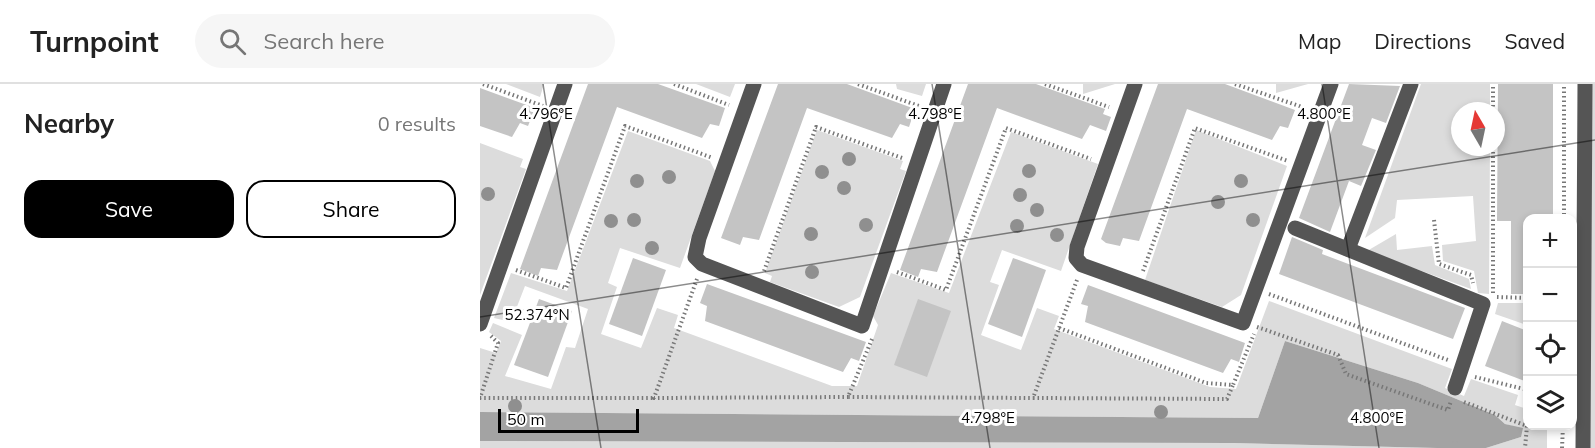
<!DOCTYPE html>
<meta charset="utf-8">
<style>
:root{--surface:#fff;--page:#f6f6f6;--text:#222;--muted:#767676;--line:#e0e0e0;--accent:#000}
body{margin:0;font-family:Mulish,sans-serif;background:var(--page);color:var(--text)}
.controls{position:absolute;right:18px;bottom:18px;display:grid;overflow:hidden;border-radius:12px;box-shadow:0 3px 9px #0003}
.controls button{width:54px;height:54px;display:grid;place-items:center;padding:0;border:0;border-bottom:2px solid var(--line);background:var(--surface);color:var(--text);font:30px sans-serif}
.compass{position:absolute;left:971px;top:18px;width:54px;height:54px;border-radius:50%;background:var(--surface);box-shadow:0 3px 9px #0003;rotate:351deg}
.scale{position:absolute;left:18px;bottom:15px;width:141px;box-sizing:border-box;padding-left:6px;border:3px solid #000;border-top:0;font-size:16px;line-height:21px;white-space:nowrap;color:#000;-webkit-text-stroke:4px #fff;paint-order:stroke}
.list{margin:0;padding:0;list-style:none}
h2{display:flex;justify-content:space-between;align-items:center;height:78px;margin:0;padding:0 24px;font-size:26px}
h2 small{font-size:20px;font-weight:400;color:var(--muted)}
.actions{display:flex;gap:12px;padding:18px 24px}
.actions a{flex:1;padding:14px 0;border:2px solid var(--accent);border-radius:18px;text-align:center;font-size:21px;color:var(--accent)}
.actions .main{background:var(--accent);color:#fff}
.icon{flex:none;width:33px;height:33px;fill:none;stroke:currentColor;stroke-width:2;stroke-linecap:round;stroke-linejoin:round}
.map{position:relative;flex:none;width:1115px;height:364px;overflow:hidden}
header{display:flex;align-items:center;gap:36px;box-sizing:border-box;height:84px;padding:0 30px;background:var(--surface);border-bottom:2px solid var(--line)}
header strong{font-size:28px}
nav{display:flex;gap:33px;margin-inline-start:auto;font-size:21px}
.search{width:420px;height:54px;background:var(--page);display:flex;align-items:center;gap:15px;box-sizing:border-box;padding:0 21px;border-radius:33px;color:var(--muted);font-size:22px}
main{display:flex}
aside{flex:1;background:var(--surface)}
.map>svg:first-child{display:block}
.green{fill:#dcdcdc}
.water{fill:#a3a3a3}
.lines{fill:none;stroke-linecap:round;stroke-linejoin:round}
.stream{stroke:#a3a3a3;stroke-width:6}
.building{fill:#c4c4c4}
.path{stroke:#777;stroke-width:4;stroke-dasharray:1.5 3;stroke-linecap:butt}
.minor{stroke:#555;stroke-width:15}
.tree{fill:#8f8f8f}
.ticks{fill:none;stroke:#000;stroke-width:1.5;stroke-opacity:0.45}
.ticks-label{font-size:15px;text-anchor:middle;fill:#000;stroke:#fff;stroke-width:6;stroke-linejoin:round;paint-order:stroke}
</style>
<header>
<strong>Turnpoint</strong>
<div class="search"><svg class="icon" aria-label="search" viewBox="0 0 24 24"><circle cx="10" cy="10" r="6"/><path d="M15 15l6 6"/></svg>Search here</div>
<nav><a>Map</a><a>Directions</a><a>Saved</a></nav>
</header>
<main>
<aside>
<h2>Nearby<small>0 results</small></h2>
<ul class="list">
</ul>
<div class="actions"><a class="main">Save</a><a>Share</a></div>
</aside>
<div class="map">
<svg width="1115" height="364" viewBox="0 0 1115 364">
<rect width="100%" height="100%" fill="#fff"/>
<g class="green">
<polygon points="26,0 64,0 60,13"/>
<polygon points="216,0 255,0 250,13"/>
<polygon points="416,0 446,0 442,12 417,5"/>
<polygon points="603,0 635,0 603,10"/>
<polygon points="796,0 828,0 796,9"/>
<polygon points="941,0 1010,0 1010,27 980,27 980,63 1010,63 1009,210 998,209 994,187 963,177 962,161 996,157 993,112 917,116 915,134 885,154"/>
<polygon points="1112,0 1115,0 1115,364 1110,364"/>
<polygon points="337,46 423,77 420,85 426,87 380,213 359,223 290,198 292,192 285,189"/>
<polygon points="716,46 807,82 761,211 742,223 665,196"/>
<polygon points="148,47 230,77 235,87 200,184 140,164 128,199 137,203 121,250 161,264 177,224 198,231 194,244 352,302 377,302 398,241 393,232 411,189 469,209 531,48 618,80 581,187 522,166 510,198 519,201 501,251 541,266 557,224 579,232 574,245 730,303 756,305 789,217 972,285 965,304 984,312 991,295 1038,311 1035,321 1047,325 1048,342 1067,342 1067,364 1006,364 1041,353 1032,342 1025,340 1015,331 938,299 805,257 778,334 0,328 0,264 16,269 21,257 9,248 13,239 42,251 25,292 71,305 86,263 95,264 108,225 45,202 31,238 14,234 31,189 87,207"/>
<polygon points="0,59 43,75 40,83 46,85 0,211"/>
<polygon points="916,150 917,166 952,162 955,181 989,195 991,205 887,167"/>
<polygon points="1018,219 1047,219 1047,241 1015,230"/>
<polygon points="0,357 754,359 957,364 0,364"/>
</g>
<polygon class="water" points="805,257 938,299 1015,331 1025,340 1043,344 1041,353 1006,364 977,364 975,361 974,364 957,364 754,359 0,357 0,328 778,334"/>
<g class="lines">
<polyline class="stream" points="975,360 975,364"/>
</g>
<g class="building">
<polygon points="108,0 178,0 245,24 239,42 230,40 222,54 137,23 77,186 61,184 58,192 40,185"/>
<polygon points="298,0 367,0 435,25 429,43 420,40 412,54 327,24 279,156 263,153 260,161 241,154"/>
<polygon points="488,0 556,0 625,25 623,30 631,33 626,47 610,41 602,55 517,24 457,188 441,185 438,193 420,186"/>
<polygon points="678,0 745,0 815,26 808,44 800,42 792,56 707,25 659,157 643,154 640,162 626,159 621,155"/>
<polygon points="869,0 920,2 906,39 892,34 882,61 896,66 881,102 869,97 850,148 819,134"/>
<polygon points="1018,0 1073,0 1073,135 1047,135 1047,210 1031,210 1031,137 1017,137"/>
<polygon points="0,4 55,24 48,42 40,39 32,53 0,42"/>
<polygon points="812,153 843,166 842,170 985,224 973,255 799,190"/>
<polygon points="153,174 186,186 162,252 129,240"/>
<polygon points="533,174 566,186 542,253 508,240"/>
<polygon points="227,200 386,258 379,277 371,274 363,288 225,237 227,222 220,219"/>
<polygon points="608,201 765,259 759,278 751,275 743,289 605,238 608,222 601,220"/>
<polygon points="59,215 92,227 68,293 34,281"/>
<polygon points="438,215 471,227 447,293 414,281"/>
<polygon points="1022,237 1047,247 1047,298 1005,282"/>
</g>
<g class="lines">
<g class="path">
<polyline points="3,0 63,22"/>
<polyline points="194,0 249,21"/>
<polyline points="378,0 439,22"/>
<polyline points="565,0 629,23"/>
<polyline points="755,0 825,24"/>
<polyline points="1013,27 1013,0"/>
<polyline points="1084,135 1084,0"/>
<polyline points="954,136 959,180 991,191 993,199"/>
<polyline points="36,186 86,204 145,42 233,74"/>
<polyline points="284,187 336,43 422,74"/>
<polyline points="663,187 715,44 808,77"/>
<polyline points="417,188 466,206 526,44 611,75"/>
<polyline points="217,195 174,314 368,313"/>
<polyline points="597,196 553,314 747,315 753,301"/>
<polyline points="1013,209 1013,63"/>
<polyline points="789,210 968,276"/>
<polyline points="1017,213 1048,214"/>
<polyline points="777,243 858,271 866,290 968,326 971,317"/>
<polyline points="579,244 726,299 753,301 774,250"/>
<polyline points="11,252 18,259 0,314 174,314"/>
<polyline points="392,255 368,313 553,314"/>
<polyline points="995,293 1048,306"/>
<polyline points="984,318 1047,342 1045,364"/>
<polyline points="1082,364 1083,342"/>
</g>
<g class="minor">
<polyline points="274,0 219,154 215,173 222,180 382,242 464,0"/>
<polyline points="655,0 597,163 596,174 602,181 763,239 851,0"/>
<polyline points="815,144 1003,220 975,304"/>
<polyline points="868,165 931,0"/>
<polyline points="0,240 85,0"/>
<polyline points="1103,364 1105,0"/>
</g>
</g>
<g class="tree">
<circle cx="369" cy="75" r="7"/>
<circle cx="549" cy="87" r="7"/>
<circle cx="342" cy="88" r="7"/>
<circle cx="189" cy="93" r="7"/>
<circle cx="157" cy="97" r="7"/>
<circle cx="761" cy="97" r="7"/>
<circle cx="364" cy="104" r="7"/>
<circle cx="8" cy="110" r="7"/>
<circle cx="540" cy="111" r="7"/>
<circle cx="738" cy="118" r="7"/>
<circle cx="557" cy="126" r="7"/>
<circle cx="154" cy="136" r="7"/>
<circle cx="773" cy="136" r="7"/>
<circle cx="131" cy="137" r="7"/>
<circle cx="386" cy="141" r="7"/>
<circle cx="537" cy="142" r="7"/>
<circle cx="331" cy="150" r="7"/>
<circle cx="577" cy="151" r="7"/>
<circle cx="172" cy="164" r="7"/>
<circle cx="332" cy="188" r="7"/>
<circle cx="35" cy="322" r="7"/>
<circle cx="681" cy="328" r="7"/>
</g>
<path class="ticks" d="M63,0L121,364M452,0L510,364M842,0L899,364M0,233L1115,56"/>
<g class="ticks-label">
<text x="66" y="35">4.796°E</text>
<text x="455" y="35">4.798°E</text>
<text x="844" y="35">4.800°E</text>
<text x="57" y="236">52.374°N</text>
<text x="508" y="339">4.798°E</text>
<text x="897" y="339">4.800°E</text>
</g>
</svg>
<div class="controls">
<button>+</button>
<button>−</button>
<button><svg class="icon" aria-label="locate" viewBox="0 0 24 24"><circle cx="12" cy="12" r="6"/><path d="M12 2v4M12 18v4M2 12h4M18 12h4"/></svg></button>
<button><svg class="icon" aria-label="layers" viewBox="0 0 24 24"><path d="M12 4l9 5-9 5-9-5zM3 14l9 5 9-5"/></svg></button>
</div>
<svg class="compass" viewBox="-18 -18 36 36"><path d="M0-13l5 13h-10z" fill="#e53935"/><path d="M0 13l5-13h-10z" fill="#767676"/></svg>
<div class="scale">50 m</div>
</div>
</main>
